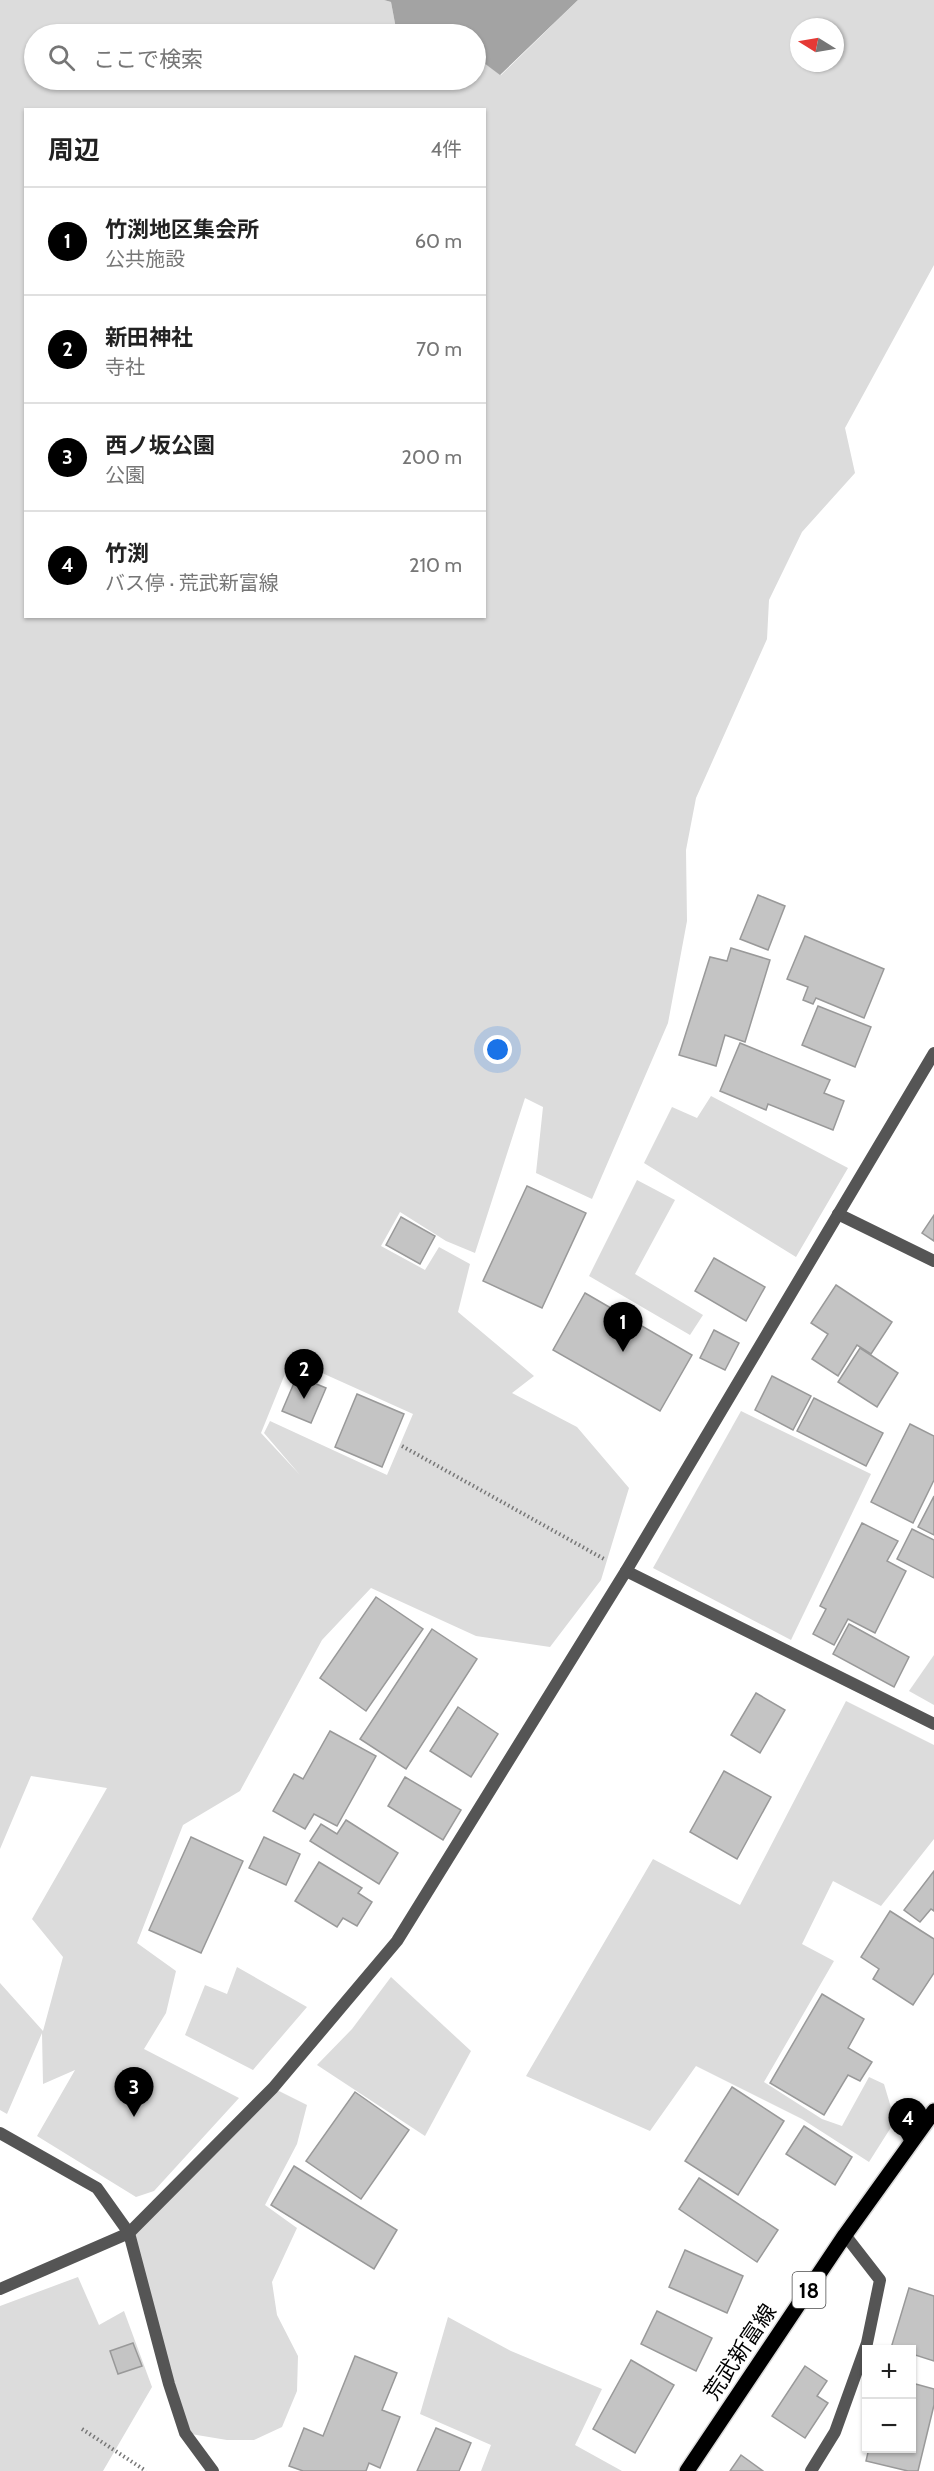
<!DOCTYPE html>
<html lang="ja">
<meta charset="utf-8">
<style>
:root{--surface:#fff;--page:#f6f6f6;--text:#222;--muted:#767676;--line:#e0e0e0;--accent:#000}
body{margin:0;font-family:Cabin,"Noto Sans JP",sans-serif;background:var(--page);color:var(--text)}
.controls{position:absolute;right:18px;bottom:18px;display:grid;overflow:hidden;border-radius:0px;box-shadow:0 2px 4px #0004}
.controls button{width:54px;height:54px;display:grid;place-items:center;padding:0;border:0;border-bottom:2px solid var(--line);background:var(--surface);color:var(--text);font:30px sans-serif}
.compass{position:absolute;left:790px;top:18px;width:54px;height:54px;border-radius:50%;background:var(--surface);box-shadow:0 2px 4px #0004;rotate:281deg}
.you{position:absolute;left:498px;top:1050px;width:21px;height:21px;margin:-15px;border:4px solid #fff;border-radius:50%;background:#1a73e8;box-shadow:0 0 0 9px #1a73e833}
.badge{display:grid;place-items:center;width:39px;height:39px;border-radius:50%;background:var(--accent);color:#fff;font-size:20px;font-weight:700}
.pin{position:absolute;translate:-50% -50px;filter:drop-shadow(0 2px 3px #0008)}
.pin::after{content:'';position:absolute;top:32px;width:21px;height:18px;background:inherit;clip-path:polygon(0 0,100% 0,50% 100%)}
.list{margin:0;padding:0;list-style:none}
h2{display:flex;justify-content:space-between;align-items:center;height:78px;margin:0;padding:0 24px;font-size:26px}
h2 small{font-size:20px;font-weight:400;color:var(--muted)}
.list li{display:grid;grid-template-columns:39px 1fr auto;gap:18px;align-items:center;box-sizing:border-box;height:108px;padding:0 24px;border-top:2px solid var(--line)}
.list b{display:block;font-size:22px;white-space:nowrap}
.list p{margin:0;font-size:20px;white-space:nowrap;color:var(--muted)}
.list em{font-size:20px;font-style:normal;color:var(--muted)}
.icon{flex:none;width:33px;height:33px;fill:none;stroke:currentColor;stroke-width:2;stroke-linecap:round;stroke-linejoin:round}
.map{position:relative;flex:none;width:934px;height:2471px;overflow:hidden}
.search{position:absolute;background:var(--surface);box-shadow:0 2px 4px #0004;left:24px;top:24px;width:462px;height:66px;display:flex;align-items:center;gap:15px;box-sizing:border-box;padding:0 21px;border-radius:33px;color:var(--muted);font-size:22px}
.panel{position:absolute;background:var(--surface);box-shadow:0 2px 4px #0004;left:24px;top:108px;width:462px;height:510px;border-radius:0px}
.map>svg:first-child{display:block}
.green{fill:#dcdcdc;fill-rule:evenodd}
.water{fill:#a3a3a3}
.building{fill:#c4c4c4;stroke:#999;stroke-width:1.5}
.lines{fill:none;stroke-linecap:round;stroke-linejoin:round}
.primary-casing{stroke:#dbdbdb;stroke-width:18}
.path{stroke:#777;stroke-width:4;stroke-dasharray:1.5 3;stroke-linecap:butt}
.minor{stroke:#555;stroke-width:12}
.primary{stroke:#000;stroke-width:15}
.labels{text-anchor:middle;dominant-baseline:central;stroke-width:4.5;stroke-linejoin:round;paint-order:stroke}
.shield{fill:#fff;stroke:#4c4c4c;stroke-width:1.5}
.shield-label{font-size:21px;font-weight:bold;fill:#000}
.street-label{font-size:22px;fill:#000;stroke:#fff}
</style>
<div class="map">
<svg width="934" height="2471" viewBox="0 0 934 2471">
<rect width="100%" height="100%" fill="#fff"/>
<g class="green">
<path d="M0,0H384L391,2L397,34H34V80H476V57L501,75L578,0H934V265L845,428L855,473L802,532L769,600L767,639L696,798L686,850L687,921L668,1023L592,1199L536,1173L543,1107L525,1098L475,1253L446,1241L400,1212L381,1246L425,1270L439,1247L470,1264L458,1312L534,1376L512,1393L577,1427L629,1488L601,1580L550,1647L476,1636L371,1588L322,1640L240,1791L183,1825L137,1943L176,1971L166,2013L144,2049L239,2098L154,2191L136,2197L37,2136L75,2070L43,2084L42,2033L7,2114L0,2110V1983L43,2031L63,1957L32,1919L107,1788L31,1776L0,1849ZM799,27H835V63H799ZM26,110H484V616H26ZM291,1359L413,1414L387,1475L270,1421L264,1433L300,1475L261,1433Z"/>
<polygon points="711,1096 848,1168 796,1257 644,1163 672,1107 697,1118"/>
<polygon points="637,1180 675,1200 635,1274 703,1315 690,1335 589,1276"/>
<polygon points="741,1411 871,1474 791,1640 653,1568"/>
<polygon points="934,1655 934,1705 909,1691"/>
<polygon points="846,1701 934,1745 934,1839 881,1906 833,1881 802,1944 834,1961 764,2082 822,2119 842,2126 869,2077 884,2084 895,2121 869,2162 802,2119 696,2066 650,2131 526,2076 653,1859 740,1905"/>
<polygon points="237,1967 307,2007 253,2070 185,2035 205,1985 227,1994"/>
<polygon points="391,1977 471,2051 425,2136 317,2065 352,2029"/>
<polygon points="273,2088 307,2105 297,2144 265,2205 297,2228 272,2282 277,2315 298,2356 297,2391 282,2427 254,2440 227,2440 185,2433 129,2233"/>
<polygon points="78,2277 99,2325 124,2311 152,2387 103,2471 0,2471 0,2306"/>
<polygon points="448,2317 511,2351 602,2389 575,2445 622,2471 481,2471 491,2445 420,2414"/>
</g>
<polygon class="water" points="384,0 578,0 500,75 476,57 476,34 397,34 391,2"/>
<g class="building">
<polygon points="758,895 785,906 768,950 740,939"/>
<polygon points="805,936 884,969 864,1018 816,998 813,1004 803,1000 808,987 787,979"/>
<polygon points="731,948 770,960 745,1042 725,1035 716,1066 679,1055 710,957 727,961"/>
<polygon points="818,1006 871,1027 855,1067 802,1045"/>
<polygon points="740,1043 830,1080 824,1093 844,1101 833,1130 768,1104 766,1110 720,1091"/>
<polygon points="527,1186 586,1213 542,1308 483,1281"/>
<polygon points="934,1215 934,1241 922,1233"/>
<polygon points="401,1217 435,1236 420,1264 386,1245"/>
<polygon points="714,1258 765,1287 746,1321 695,1291"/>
<polygon points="836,1285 892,1322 871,1354 857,1345 838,1376 812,1359 828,1334 811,1323"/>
<polygon points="585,1293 692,1355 660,1411 553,1350"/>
<polygon points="714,1330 739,1343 725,1370 700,1358"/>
<polygon points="860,1348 898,1373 877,1407 838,1382"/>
<polygon points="297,1376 326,1388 311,1423 282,1411"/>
<polygon points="772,1376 811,1396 793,1430 755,1410"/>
<polygon points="357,1394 404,1414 382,1467 335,1447"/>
<polygon points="814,1398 883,1433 866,1466 797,1431"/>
<polygon points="910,1424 934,1436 934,1480 913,1523 871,1502"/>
<polygon points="934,1496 934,1535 918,1527"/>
<polygon points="862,1523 898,1541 887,1561 906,1571 875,1633 848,1619 834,1645 813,1634 826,1609 820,1606"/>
<polygon points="912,1529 934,1540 934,1578 897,1559"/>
<polygon points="376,1597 423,1629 366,1711 320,1678"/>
<polygon points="849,1624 909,1657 894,1687 833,1654"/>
<polygon points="432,1629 477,1659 406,1769 360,1739"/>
<polygon points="756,1693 785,1710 760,1753 731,1735"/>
<polygon points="458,1707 498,1734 471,1777 430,1751"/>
<polygon points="330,1731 376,1756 337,1826 314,1814 305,1829 273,1811 294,1774 303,1779"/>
<polygon points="724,1771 771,1797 737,1859 690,1832"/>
<polygon points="405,1777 461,1810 443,1840 388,1806"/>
<polygon points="346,1820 398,1853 379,1884 310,1841 321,1824 337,1834"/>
<polygon points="191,1837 243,1861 201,1953 149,1930"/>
<polygon points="264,1837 300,1854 286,1885 249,1868"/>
<polygon points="319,1862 362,1888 358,1893 372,1902 357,1926 343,1918 337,1927 295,1901"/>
<polygon points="934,1871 934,1911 931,1909 920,1922 904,1910"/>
<polygon points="890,1911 934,1939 934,1973 913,2005 873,1979 879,1969 861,1957"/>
<polygon points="822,1994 864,2019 848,2048 872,2062 860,2081 848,2075 824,2115 770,2083"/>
<polygon points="732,2087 784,2121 738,2195 685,2161"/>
<polygon points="355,2092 409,2130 361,2199 306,2161"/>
<polygon points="804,2126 852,2157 835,2185 786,2154"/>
<polygon points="294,2166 397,2230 374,2269 271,2205"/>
<polygon points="699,2178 778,2230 757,2262 679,2209"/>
<polygon points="685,2250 743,2276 727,2313 669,2287"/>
<polygon points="909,2288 934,2296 934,2361 912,2354 912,2350 891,2348"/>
<polygon points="657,2311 712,2338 696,2371 641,2344"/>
<polygon points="133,2343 142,2366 118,2374 110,2351"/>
<polygon points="355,2356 397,2373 382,2410 400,2417 380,2468 369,2463 366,2471 303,2471 289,2466 304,2428 323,2436"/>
<polygon points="631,2360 674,2385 635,2453 593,2429"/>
<polygon points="805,2366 827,2381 817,2396 828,2403 805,2438 772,2416"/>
<polygon points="912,2383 934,2389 934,2405 918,2471 908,2471 866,2461 869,2448 912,2448"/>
<polygon points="436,2428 471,2443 459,2471 417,2471"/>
<polygon points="741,2455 763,2471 730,2471"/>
</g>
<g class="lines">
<defs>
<polyline id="primary" points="687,2471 845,2235 934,2111"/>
</defs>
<use href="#primary" class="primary-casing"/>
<g class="path">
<polyline points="402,1446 604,1559"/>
<polyline points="82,2429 146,2471"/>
</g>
<g class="minor">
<polyline points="838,1214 934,1261"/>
<polyline points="626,1571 934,1724"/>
<polyline points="0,2133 97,2188 129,2233 169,2384 185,2433 213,2471"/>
<polyline points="0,2289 129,2233 273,2088 397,1941 626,1571 934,1053"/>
<polyline points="811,2471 835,2432 867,2343 880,2280 845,2235"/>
</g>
<use href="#primary" class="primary"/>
</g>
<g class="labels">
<rect class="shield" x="792.5" y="2272" width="33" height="36" rx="4.5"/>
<g class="shield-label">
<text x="809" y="2290">18</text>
</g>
<g class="street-label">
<text transform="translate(740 2352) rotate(-56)">荒武新富線</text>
</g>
</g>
</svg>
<div class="controls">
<button>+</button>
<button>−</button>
</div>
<svg class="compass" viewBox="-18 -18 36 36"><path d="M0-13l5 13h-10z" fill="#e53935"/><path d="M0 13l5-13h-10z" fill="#767676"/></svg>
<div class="you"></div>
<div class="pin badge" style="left:623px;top:1352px">1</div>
<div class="pin badge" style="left:304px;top:1399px">2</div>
<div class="pin badge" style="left:134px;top:2117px">3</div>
<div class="pin badge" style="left:908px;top:2148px">4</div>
<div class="search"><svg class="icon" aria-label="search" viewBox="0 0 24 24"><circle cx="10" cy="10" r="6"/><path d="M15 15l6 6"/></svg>ここで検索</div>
<section class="panel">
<h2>周辺<small>4件</small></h2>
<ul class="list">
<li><span class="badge">1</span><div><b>竹渕地区集会所</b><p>公共施設</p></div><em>60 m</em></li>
<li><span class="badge">2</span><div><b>新田神社</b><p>寺社</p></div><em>70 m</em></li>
<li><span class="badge">3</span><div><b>西ノ坂公園</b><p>公園</p></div><em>200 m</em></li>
<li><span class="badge">4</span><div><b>竹渕</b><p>バス停 · 荒武新富線</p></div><em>210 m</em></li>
</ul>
</section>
</div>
